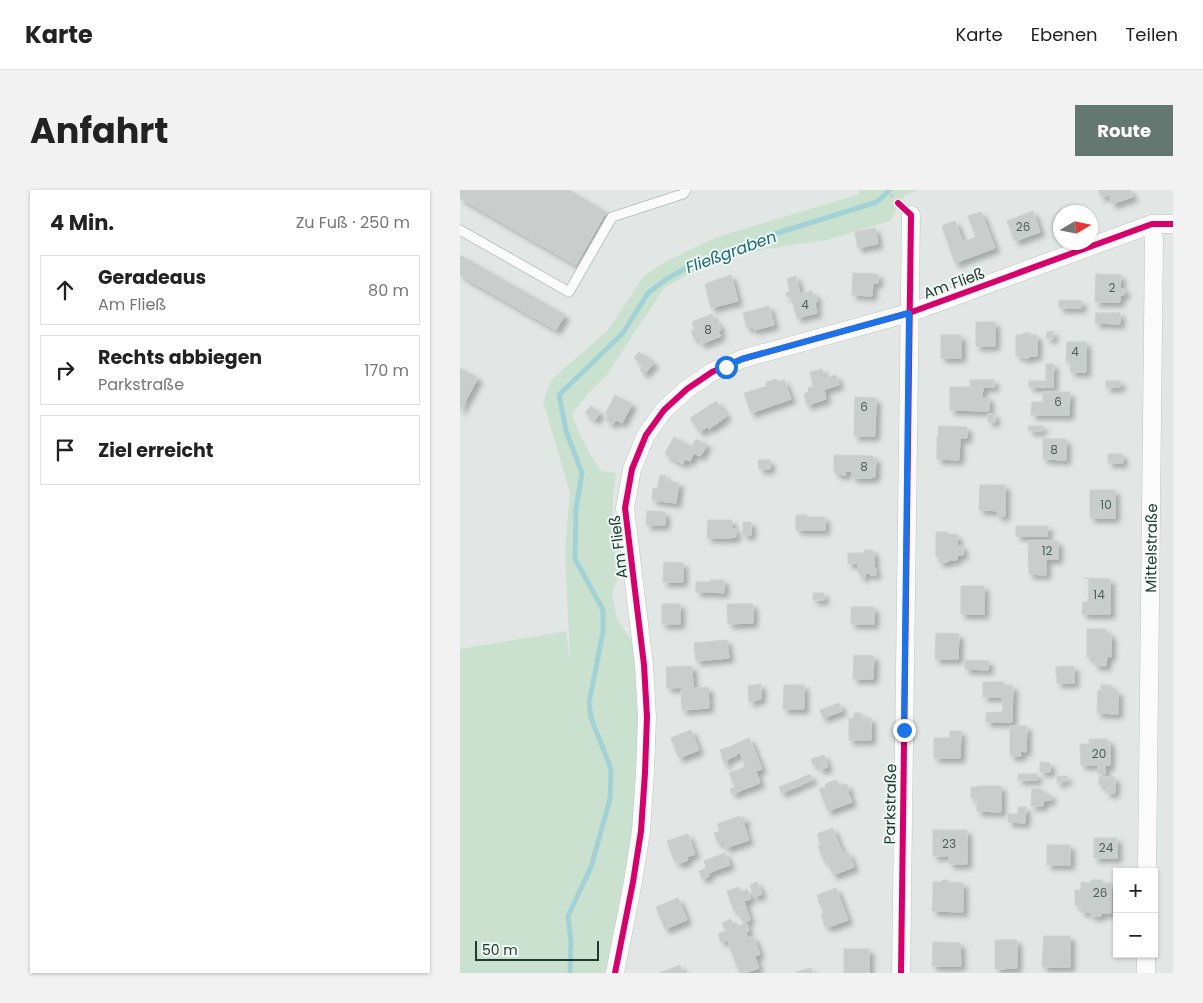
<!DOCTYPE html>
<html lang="de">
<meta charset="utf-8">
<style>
:root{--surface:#fff;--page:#f2f2f2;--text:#222;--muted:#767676;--line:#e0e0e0;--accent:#647771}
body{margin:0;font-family:Poppins,sans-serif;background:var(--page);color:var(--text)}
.controls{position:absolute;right:15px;bottom:15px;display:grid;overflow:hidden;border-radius:0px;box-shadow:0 1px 4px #0004}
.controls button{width:45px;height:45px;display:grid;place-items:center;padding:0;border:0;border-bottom:1px solid var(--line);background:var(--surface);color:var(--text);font:25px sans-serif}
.compass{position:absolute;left:593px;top:15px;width:45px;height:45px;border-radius:50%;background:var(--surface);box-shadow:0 1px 4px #0004;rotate:80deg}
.scale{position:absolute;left:15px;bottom:12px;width:124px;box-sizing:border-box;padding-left:5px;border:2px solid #203a32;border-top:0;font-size:14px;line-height:18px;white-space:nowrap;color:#203a32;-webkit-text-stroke:4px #eff7f3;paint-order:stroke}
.stop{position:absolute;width:15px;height:15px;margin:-11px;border:4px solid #1a73e8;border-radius:50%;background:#fff}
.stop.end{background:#1a73e8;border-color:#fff;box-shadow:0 1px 5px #0008}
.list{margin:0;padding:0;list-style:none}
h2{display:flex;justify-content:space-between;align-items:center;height:65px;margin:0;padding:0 20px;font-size:21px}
h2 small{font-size:16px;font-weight:400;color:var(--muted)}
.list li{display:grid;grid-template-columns:32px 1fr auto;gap:15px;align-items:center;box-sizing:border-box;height:70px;margin:0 10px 10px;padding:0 10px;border:1px solid var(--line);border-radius:0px}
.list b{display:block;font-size:19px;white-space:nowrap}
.list p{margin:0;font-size:16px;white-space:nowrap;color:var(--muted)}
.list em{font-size:16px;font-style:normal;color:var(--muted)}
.icon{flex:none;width:28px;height:28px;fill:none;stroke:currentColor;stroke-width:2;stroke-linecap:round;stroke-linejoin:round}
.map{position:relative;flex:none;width:713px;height:783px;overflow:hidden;border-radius:0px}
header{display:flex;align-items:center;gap:30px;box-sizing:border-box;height:70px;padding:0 25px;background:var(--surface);border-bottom:1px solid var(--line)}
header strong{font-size:24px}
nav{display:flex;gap:28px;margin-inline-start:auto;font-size:18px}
.intro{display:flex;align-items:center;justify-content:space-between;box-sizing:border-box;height:120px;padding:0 30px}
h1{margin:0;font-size:35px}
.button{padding:12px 22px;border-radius:0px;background:var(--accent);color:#fff;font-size:18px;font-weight:700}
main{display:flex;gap:30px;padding:0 30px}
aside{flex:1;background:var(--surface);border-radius:0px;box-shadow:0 1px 4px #0004}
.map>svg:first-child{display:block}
.green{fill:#cbe1d0}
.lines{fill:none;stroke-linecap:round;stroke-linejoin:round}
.stream{stroke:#a2d2d6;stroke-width:5}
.building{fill:#c9cecc;stroke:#cbd0ce;filter:url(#shadow)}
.lane-casing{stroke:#bfc4c2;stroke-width:11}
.street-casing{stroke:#bfc4c2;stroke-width:19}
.path{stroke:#bfc8c5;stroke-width:3;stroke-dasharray:2.5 4;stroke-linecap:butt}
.lane{stroke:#fbfbfb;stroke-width:9}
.street{stroke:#fbfbfb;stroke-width:18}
.cycleway-casing{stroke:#eff7f3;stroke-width:9}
.cycleway{stroke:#d6006c;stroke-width:6}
.route{stroke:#1a73e8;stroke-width:6}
.labels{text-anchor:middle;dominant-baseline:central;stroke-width:4;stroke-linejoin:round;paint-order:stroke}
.number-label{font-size:12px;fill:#4b6059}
.street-label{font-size:15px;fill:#203a32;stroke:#eff7f3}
.water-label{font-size:16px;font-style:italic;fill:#1b6b75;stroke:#eff7f3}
</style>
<header>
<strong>Karte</strong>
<nav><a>Karte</a><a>Ebenen</a><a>Teilen</a></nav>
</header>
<div class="intro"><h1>Anfahrt</h1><a class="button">Route</a></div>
<main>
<aside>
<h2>4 Min.<small>Zu Fuß · 250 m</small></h2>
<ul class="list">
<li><svg class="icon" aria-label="ahead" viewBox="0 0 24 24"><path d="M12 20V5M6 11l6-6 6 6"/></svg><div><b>Geradeaus</b><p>Am Fließ</p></div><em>80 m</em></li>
<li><svg class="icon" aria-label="right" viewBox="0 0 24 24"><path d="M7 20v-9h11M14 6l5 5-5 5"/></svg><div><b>Rechts abbiegen</b><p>Parkstraße</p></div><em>170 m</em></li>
<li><svg class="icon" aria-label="arrive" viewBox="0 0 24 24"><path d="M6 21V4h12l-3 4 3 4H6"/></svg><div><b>Ziel erreicht</b></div></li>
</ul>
</aside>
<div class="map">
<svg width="713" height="783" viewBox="0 0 713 783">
<defs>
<filter id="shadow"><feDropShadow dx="4.5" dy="4.5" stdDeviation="2.5" flood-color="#0004"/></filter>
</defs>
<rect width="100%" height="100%" fill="#e2e7e5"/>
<path class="green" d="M398,0H458L445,5L430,31L367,50L306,59L248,74L205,97L168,152L148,184L126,206L112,224C119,245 128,262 141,281L156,283L153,307L152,332L158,387L152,403L157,429L173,452L180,531L170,666L145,783H0V459L106,441L110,472L105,359L110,303L83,211L92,189L148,140L183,87L203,73L257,47L400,4Z"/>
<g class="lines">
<polyline class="stream" points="110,783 111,753 108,726 131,677 150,609 151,579 131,528 129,513 143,442 143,420 115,369 116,319 122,283 106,241 99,205 163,143 188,103 205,90 235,73 308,46 417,12 430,0"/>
</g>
<g class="building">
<polygon points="0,0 109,0 146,22 116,75 0,8"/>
<polygon points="638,0 670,0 673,7 652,14 649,5 641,7"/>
<polygon points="573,21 580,42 555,51 547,31"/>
<polygon points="521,22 535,58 495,73 482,36 495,31 503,52 516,47 508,26"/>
<polygon points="415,38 418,54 398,58 395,42"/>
<polygon points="0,65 105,125 96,140 0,85"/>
<polygon points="393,83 418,84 418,93 413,93 412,106 392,105"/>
<polygon points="636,84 661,85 660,98 665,100 665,104 660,106 660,112 635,112"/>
<polygon points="271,85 278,111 266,114 259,89"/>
<polygon points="336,86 340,104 327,107 326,103 330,102 327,89"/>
<polygon points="259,89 266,114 251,118 245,94"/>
<polygon points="352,101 353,106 356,105 357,112 355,113 357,123 337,128 331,106"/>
<polygon points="599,110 622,111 621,118 599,118"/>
<polygon points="309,116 314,135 294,140 293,137 287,138 283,123"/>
<polygon points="636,122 636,123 659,123 660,122 660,134 635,133"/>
<polygon points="252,124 255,133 258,132 261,140 258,141 261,146 241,154 239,147 234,149 231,141 235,139 232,132"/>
<rect x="516" y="132" width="19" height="24"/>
<polygon points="593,141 593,149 586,148 587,142"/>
<polygon points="563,143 570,143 570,145 577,145 577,166 570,166 569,168 563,168 563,166 556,166 556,145 563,145"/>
<rect x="481" y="145" width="20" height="23"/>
<polygon points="607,152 626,152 626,182 610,182 611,172 606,172"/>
<polygon points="179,162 181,164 182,163 194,173 184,184 180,180 183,176 174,168"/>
<polygon points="586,174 594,174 593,191 586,191"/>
<polygon points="0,178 18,188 0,221"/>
<polygon points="362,179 365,188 376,185 379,195 355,202 350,182"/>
<polygon points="316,189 317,192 324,190 331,209 291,223 284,203 307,196 306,192"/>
<rect x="510" y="190" width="24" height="7"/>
<rect x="569" y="191" width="24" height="6"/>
<polygon points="646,191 661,191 660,197 646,198"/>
<polygon points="354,196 355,202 364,199 366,209 347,215 344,204 349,202 348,198"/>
<polygon points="490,197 523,197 522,208 529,207 529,221 490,220"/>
<polygon points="583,202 610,202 609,225 571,225 572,212 583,212"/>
<polygon points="155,205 172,214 162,233 156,230 153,234 146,230 148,225 145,224"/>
<polygon points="395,207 416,208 415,246 394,246"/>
<polygon points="256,211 267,226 249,239 238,223"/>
<polygon points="131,216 140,223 135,230 125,223"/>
<polygon points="238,223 247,237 240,242 230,228"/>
<rect x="528" y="224" width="7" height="8"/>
<polygon points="479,236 507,237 507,248 500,248 500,247 478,247"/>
<polygon points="568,236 584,236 584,238 581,238 581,241 569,241"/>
<polygon points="214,247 243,262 240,266 234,263 230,271 225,269 223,274 205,264"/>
<polygon points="477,247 500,247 499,270 477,269"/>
<polygon points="236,249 247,254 243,262 232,256"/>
<polygon points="583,249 606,249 606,270 583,269"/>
<polygon points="648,264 662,264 663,273 648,273"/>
<polygon points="374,265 413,266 412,268 416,268 415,287 412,287 412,288 392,288 392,281 385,281 386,285 376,284 376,281 374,281"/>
<polygon points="298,270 310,270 310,279 299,279"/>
<polygon points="200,285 206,286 206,291 219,293 216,313 192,310 193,298 197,299"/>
<polygon points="520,295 545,295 545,321 519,320"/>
<rect x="630" y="300" width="25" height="28"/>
<polygon points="187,321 205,322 205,335 186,335"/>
<polygon points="538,321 545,321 545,326 537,326"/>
<polygon points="336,325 347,325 347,327 346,327 346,340 336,340"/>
<rect x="346" y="327" width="19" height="13"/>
<polygon points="248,330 272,330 272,339 276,339 276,347 272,347 272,348 247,348"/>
<rect x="283" y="332" width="8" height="13"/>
<polygon points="556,336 589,336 588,337 587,346 589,346 556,346"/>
<polygon points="476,342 488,342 488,349 476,348"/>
<polygon points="489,344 498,345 497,356 503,356 503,365 497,365 497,370 488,370 488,372 479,372 479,367 476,367 476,348 488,349"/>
<polygon points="568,351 598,351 598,369 586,369 586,385 569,384"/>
<polygon points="404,360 413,360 413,363 414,363 414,378 416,378 416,385 410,385 410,383 405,383 405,387 401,387 400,383 398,383 398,373 388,374 388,363 404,363"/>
<polygon points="204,372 223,373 223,392 203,392"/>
<polygon points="623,388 650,389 650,424 622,424 623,412 628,412 629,389"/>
<polygon points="250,390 264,390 264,403 252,402 252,392 250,392"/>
<rect x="236" y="392" width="16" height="10"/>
<rect x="501" y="396" width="23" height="28"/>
<rect x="353" y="403" width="11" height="7"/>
<rect x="202" y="414" width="18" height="20"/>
<polygon points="267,414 293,414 293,433 268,434"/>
<rect x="391" y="417" width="23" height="17"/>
<polygon points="627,439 646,439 646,444 651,444 651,467 647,466 646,476 634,475 634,467 627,467"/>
<polygon points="476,443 499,444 498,469 475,469"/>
<polygon points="267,450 269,468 236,471 234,453"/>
<polygon points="394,465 414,466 413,489 393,489"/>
<polygon points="505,470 529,471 528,480 505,479"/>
<polygon points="232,476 233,497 207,498 206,477"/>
<polygon points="614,476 614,484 596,484 596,477"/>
<rect x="597" y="484" width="17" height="9"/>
<polygon points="523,492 544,492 544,495 553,496 552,532 543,532 542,507 523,507"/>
<polygon points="301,494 301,509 289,512 288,496"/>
<polygon points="324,495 344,495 344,519 323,519"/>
<polygon points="641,495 651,495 651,501 658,501 658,524 637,523 638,500 641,501"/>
<polygon points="248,497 249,518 222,520 221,499"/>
<polygon points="379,513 382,521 363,528 360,520"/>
<polygon points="541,522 543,532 526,532 526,523"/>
<polygon points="394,523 401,523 401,528 411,528 411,550 389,550 389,528 394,528"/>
<polygon points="550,536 567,536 566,562 560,561 561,566 550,566"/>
<polygon points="231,540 239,560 219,568 211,548"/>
<polygon points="490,541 501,541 500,568 474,568 474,548 490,548"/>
<polygon points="289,548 293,557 276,564 273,555"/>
<polygon points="629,549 647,549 647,552 650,551 650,575 621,575 620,554 629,554"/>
<polygon points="273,556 277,565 266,570 267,574 265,575 260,560"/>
<polygon points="293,557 302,579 296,581 300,593 272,604 270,599 275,597 269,583 285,577 280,562"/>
<polygon points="364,565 368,577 360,580 358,574 353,575 351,569"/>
<polygon points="580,572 590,573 590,582 580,582"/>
<rect x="638" y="575" width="7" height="9"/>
<polygon points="350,584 352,590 341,594 339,589"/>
<rect x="558" y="584" width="19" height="6"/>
<polygon points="597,586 607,586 607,591 601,590 601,593 597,593"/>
<polygon points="639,587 655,587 655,603 646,603 646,595 639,595"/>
<polygon points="339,589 341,595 321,603 319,597"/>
<polygon points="376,590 379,597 385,594 388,596 389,599 388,602 392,612 368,621 359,599 366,597 365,594"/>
<polygon points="517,596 541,596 541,622 517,621 517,608 511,608 511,597 517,597"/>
<polygon points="572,599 582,599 583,604 588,604 591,605 591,610 583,611 583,616 571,616"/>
<polygon points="558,617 566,617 565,633 548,632 548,624 558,624"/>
<polygon points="280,626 281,628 284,627 286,632 283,633 289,650 266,658 263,651 258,653 254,643 260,641 257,634"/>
<polygon points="373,638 376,647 360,653 357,644"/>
<polygon points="473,640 507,640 507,674 489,674 489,666 473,666"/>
<polygon points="228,644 235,664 227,667 228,670 219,674 218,670 215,672 207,651"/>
<polygon points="376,647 383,664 388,662 394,677 373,685 367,670 364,671 358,656 361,655 360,653"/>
<rect x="634" y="648" width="23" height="20"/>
<rect x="587" y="655" width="23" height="20"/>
<polygon points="265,663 270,675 248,683 244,671"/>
<polygon points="246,678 249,686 242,689 239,681"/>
<polygon points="483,690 488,690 489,692 503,693 503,707 473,707 473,692 481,692"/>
<polygon points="631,690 642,690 642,693 651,693 651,723 641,723 641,726 631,726 631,722 621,722 621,716 615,715 615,700 621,700 621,692 631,693"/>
<polygon points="297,692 302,704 294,707 290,695"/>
<polygon points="279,697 281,702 287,699 291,709 284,711 286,717 274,721 267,701"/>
<polygon points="376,698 379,706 360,714 357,705"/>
<polygon points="379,706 388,730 369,737 368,735 365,736 361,725 364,723 360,714"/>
<polygon points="473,707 503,707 503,722 472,721"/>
<polygon points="218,708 227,730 205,739 196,717"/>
<polygon points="286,717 290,730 283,733 278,720"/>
<polygon points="271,729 273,736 265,740 262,733"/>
<polygon points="286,733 289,741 261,752 258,744"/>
<polygon points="286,742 288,748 293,746 300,764 295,766 297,773 278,779 267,749"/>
<polygon points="584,746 610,746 610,777 582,777"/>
<polygon points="535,750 557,750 557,778 535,779"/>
<polygon points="473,752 500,753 501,776 472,776"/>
<rect x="384" y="759" width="25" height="24"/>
<polygon points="297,773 299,778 285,783 280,783 278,779"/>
<polygon points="220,775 223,783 200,783"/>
<polygon points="351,778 352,783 336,782"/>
</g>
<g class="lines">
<defs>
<polyline id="lane" points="0,40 109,102 152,27 223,4 226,0"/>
<g id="street">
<path id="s1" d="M687,682L694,50L692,34"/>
<polyline points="155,783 173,692 181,641 185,583 187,527 184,475 165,318 172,279 186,245 204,220 227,199 252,182 282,169 449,123 692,34 713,34"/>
<polyline points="441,783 451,25"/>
<polyline points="686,783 686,764"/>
</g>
</defs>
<use href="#lane" class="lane-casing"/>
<use href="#street" class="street-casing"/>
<polyline class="path" points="427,0 438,13"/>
<use href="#lane" class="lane"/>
<use href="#street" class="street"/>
<defs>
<g id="cycleway">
<polyline points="438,13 451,25 441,783"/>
<polyline points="155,783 173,692 181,641 185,583 187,527 184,475 165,318 172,279 186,245 204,220 227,199 252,182 282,169 449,123 692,34 713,34"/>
</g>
</defs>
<use href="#cycleway" class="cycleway-casing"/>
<use href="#cycleway" class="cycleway"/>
</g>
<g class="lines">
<polyline class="route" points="266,177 282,169 449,123 444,540"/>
</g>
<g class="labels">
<g class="number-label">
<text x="563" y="36">26</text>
<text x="652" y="97">2</text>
<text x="345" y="114">4</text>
<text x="248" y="139">8</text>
<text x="615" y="161">4</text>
<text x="598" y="211">6</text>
<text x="404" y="216">6</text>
<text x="594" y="259">8</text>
<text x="404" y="276">8</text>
<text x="646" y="314">10</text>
<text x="587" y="360">12</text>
<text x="639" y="404">14</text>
<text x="639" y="563">20</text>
<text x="489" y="653">23</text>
<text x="646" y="657">24</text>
<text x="640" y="702">26</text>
</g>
<g class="street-label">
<text transform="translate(494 93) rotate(-20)">Am Fließ</text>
<text transform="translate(158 357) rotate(-97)">Am Fließ</text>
<text stroke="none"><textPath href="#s1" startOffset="324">Mittelstraße</textPath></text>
<text transform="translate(430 614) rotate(-89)">Parkstraße</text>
</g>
<g class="water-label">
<text transform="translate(271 62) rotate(-20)">Fließgraben</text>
</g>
</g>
</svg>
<div class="controls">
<button>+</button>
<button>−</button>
</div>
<svg class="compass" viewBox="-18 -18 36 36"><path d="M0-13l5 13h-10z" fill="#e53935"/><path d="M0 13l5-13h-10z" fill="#767676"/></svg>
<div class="scale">50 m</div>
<div class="stop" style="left:266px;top:177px"></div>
<div class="stop end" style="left:444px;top:540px"></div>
</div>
</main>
